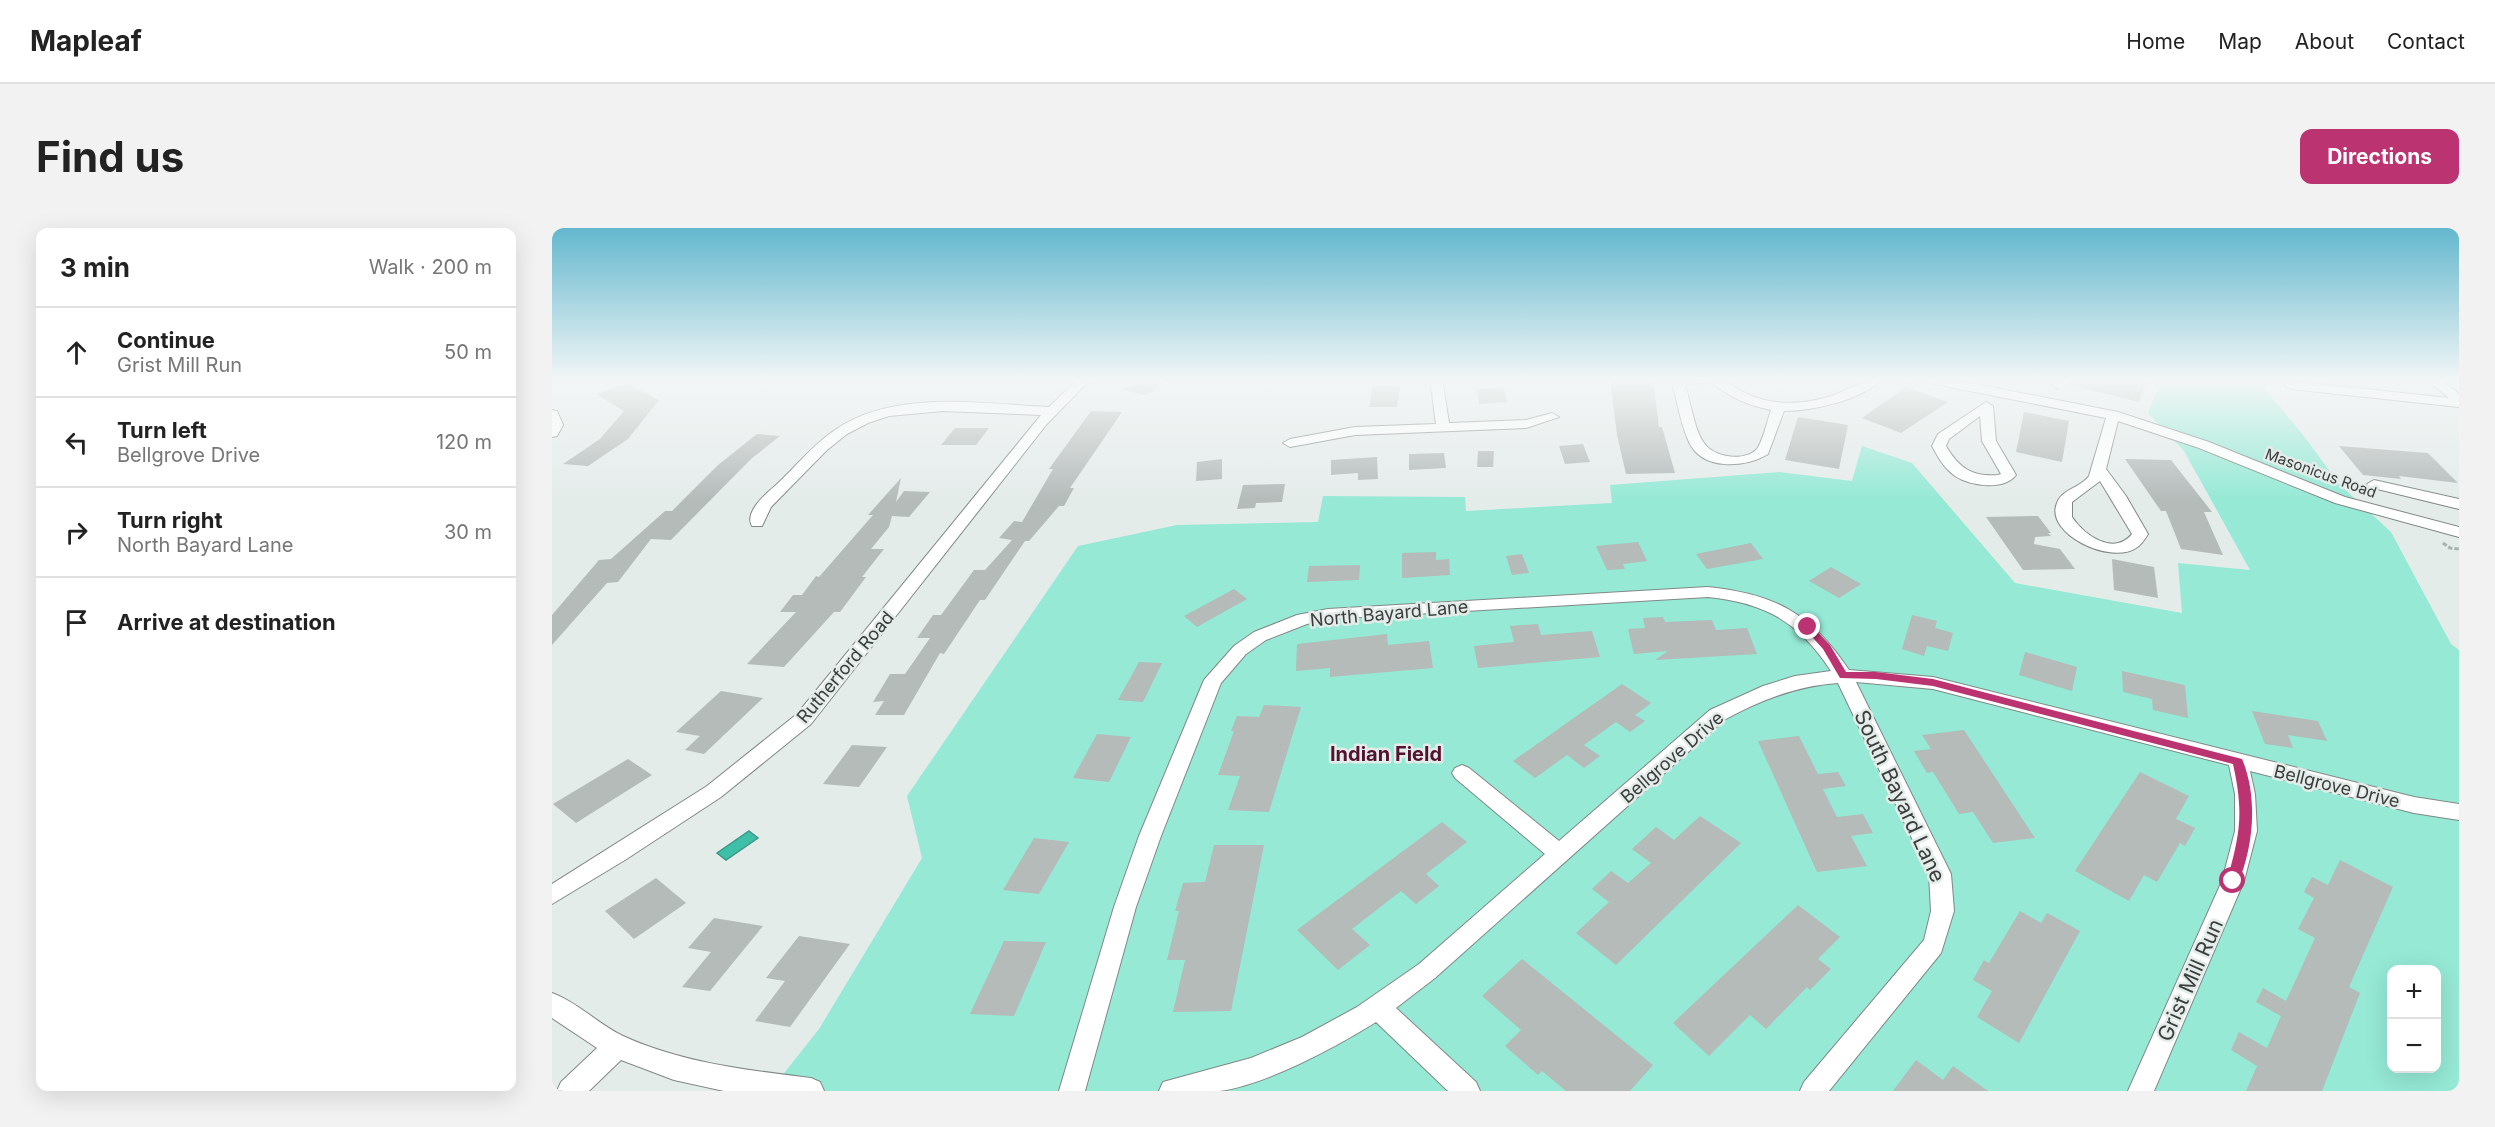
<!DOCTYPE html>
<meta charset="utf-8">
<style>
:root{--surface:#fff;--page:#f2f2f2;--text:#222;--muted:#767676;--line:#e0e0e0;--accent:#bb3371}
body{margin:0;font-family:Inter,sans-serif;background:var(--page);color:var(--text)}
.controls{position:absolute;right:18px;bottom:18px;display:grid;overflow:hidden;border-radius:12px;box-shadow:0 6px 24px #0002}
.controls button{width:54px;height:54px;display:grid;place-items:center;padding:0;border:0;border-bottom:2px solid var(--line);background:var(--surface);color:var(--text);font:30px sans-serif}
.stop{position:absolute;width:18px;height:18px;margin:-14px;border:4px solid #bb3371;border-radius:50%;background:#fff}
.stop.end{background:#bb3371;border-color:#fff;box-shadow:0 2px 6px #0008}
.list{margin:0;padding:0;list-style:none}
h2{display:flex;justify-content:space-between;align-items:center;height:78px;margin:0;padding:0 24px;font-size:26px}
h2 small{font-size:20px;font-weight:400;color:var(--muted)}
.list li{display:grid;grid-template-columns:39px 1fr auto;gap:18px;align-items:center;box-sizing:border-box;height:90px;padding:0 24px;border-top:2px solid var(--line)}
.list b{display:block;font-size:22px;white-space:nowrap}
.list p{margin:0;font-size:20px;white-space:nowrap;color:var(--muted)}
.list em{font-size:20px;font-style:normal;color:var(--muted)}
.icon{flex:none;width:33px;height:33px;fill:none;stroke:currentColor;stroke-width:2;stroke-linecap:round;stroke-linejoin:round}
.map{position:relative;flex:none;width:1907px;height:863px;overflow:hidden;border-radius:12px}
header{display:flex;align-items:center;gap:36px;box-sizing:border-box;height:84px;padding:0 30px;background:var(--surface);border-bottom:2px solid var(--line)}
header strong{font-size:28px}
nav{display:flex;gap:33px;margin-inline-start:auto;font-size:21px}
.intro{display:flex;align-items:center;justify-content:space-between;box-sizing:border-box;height:144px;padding:0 36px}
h1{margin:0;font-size:42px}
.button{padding:15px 27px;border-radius:12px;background:var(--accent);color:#fff;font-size:21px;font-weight:700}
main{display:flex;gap:36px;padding:0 36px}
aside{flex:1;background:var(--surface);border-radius:12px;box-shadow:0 6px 24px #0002}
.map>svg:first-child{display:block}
.green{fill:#95e9d5;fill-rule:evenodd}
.water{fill:#3ebfa7;stroke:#3d9887;stroke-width:1.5}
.building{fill:#b4bbb9}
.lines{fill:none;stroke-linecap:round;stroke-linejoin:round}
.minor-casing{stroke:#818886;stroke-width:2}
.path{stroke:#aab1af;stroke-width:3;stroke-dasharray:4.5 2;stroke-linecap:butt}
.minor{fill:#fff;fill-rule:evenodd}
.route{fill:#bb3371}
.labels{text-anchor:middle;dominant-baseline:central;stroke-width:5;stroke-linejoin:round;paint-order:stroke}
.far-street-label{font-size:15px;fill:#3a3d3c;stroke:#e4ecea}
.street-label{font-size:18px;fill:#3a3d3c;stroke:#e4ecea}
.neighbourhood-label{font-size:20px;font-weight:bold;fill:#53122f;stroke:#e4ecea}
.near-street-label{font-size:21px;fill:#3a3d3c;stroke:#e4ecea}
</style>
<header>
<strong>Mapleaf</strong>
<nav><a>Home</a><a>Map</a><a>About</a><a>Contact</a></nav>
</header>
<div class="intro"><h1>Find us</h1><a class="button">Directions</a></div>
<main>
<aside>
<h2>3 min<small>Walk · 200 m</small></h2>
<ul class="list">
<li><svg class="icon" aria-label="ahead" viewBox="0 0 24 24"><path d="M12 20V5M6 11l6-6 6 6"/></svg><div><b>Continue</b><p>Grist Mill Run</p></div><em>50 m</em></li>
<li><svg class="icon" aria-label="left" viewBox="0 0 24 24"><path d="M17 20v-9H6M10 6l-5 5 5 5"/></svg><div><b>Turn left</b><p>Bellgrove Drive</p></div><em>120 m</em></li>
<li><svg class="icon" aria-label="right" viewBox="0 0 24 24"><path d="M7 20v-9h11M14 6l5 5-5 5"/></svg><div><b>Turn right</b><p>North Bayard Lane</p></div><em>30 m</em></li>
<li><svg class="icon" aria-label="arrive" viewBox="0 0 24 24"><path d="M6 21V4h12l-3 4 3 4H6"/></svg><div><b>Arrive at destination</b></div></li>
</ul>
</aside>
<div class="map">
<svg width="1907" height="863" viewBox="0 0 1907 863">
<rect width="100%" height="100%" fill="#e4ecea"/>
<path class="green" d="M1610,151H1705L1752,208L1787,256L1839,304L1899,416L1907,422V863H218L267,801L370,630L355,568L526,318L625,297L766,294L771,268L913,269L914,283L1060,275L1058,257L1227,244L1300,253L1310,218L1360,235L1463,355L1630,385L1626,335L1698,342L1632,223L1596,185ZM1840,742H1884V840H1840Z"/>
<polygon class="water" points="197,603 206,610 174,632 165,625"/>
<g class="building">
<polygon points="587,151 618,151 594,167 571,162"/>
<polygon points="1058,151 1101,151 1107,199 1110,199 1123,245 1074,246 1065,207"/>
<polygon points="1517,151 1595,151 1587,174 1517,157"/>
<polygon points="75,155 107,172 76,211 36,238 11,236 48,211 72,183 44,166"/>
<polygon points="821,158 848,158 845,179 817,179"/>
<polygon points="1354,159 1396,174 1349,205 1310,190"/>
<polygon points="952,160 955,174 927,176 925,161"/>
<polygon points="539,183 570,184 518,260 522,260 512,278 507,278 477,313 473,313 433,372 428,372 392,426 388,425 352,487 323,487 332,473 321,474 338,446 353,446 378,410 365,410 381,387 389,387 422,342 433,342 460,312 447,310 462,293 470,294 501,241 497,241"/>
<polygon points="1472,184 1517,193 1510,234 1464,224"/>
<polygon points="1246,189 1296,197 1287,241 1233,232"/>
<polygon points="403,200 437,200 424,217 389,217"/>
<polygon points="205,206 228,208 199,231 119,312 99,311 66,354 55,355 0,417 0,387 47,332 59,331 113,283 120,283 166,237"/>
<polygon points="1031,216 1038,234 1013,236 1007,218"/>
<polygon points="1787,218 1876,225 1906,255 1847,248 1849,251 1811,247"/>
<polygon points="926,223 942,223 941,239 925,239"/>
<polygon points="892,225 894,240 857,242 857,226"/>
<polygon points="825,229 826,251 806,252 806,245 779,247 779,232"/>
<polygon points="670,231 670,251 644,253 645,234"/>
<polygon points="1573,231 1619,232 1660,284 1652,284 1671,327 1629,321 1614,283 1609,283"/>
<polygon points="349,250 344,274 352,263 378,264 357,289 340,288 337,299 319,321 332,321 310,349 314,349 288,384 282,384 232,439 195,436 244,384 228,384 241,367 250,367 264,348 267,349 321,287 316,287"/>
<polygon points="733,256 730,274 704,275 703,280 685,281 691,257"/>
<polygon points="1486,288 1499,305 1496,305 1499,308 1483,309 1482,316 1508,321 1523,341 1471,342 1434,289"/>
<polygon points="1086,314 1095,333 1071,336 1073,341 1055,342 1044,318"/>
<polygon points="1199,315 1211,331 1155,341 1144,326"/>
<polygon points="884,324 884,332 897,331 898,347 850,350 850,325"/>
<polygon points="970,326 977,345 960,347 954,328"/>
<polygon points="1560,331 1602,339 1606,370 1562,362"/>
<polygon points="808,337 807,352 755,354 757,338"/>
<polygon points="1279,339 1309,356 1287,370 1257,353"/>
<polygon points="682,361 695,371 645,399 632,388"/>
<polygon points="1360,387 1385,393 1383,400 1401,405 1396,423 1375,418 1372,428 1350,421"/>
<polygon points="1111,389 1113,394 1160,392 1164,402 1195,400 1205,426 1103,432 1116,423 1082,426 1076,401 1093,400 1091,390"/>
<polygon points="986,396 989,407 1040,403 1048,429 926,440 922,418 962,414 958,398"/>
<polygon points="835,406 836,417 877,413 881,440 778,449 778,440 744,443 745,416"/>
<polygon points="1473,424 1525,439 1520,463 1467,447"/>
<polygon points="587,434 610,435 591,474 566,472"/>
<polygon points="1570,443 1633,457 1636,490 1601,482 1600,471 1571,464"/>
<polygon points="1070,456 1099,475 1083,487 1093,493 1078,504 1064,494 1032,517 1048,528 1032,540 1015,527 983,550 961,533"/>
<polygon points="169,463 211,470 152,526 133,522 148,508 124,504"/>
<polygon points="712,477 749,479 717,584 676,582 688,548 666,547 682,503 679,503 685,488 707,489"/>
<polygon points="1700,483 1766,493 1775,513 1736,507 1741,520 1713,516"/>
<polygon points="1412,502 1483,610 1441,615 1421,584 1407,586 1381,544 1375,545 1362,523 1379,521 1370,507"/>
<polygon points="545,506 579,509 557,554 521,550"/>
<polygon points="1247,508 1266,546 1286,544 1294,558 1271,561 1285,589 1311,586 1321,605 1299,608 1315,638 1265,644 1206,513"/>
<polygon points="300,517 335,519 307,559 271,556"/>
<polygon points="76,531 100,547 24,595 1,576"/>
<polygon points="1588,544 1637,568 1624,591 1643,600 1633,618 1628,615 1605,654 1592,647 1577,673 1523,643"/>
<polygon points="1148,588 1189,615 1064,737 1024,705 1057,674 1040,661 1059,643 1076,655 1099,635 1080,621 1104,599 1122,612"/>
<polygon points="890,594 915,614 874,646 887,658 864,676 849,663 800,701 818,717 786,742 745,702"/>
<polygon points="482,610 517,614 487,666 451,662"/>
<polygon points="662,617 712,617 679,783 621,784 633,732 615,732 627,683 623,683 631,655 653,654"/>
<polygon points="1788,632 1841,659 1797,759 1808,765 1770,863 1694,863 1705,838 1679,822 1687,804 1715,820 1729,788 1704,774 1711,760 1734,773 1763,710 1746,701 1762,670 1752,664 1760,649 1776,657"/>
<polygon points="104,650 134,675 82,711 53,683"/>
<polygon points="1246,677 1288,709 1266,731 1279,741 1258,762 1255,759 1214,801 1198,787 1157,828 1121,795"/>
<polygon points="1468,683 1489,695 1495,685 1528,703 1467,815 1425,789 1440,763 1421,752 1432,732 1437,735"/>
<polygon points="162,690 211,698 158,763 130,759 159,724 136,720"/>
<polygon points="247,708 298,716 238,799 203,793 233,753 214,750"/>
<polygon points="452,713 494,714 462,788 418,786"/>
<polygon points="970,731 1101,837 1078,863 1014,863 990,843 986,847 953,818 969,802 930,768"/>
<polygon points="1364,832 1391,852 1401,838 1436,863 1341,863"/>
</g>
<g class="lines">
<defs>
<g id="minor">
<path d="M526,151H539L494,197L259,496L169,569L73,632L0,676V656L155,558L245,486L489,187L391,183L337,188L316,195L295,206L275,222L219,279L210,298H200C192,285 213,266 223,258C243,240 260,217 283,202C342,161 429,176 497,179Z"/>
<polygon points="878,151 890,151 897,195 974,192 1000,185 1007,189 974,200 803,207 738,219 731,215 738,211 803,199 884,196"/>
<path d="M1119,151H1172C1203,178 1244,180 1282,167C1300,160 1312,151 1330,151C1311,172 1260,183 1232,183L1216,226C1194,240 1150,243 1137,214C1128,195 1125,171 1119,151ZM1159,154C1178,170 1195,177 1219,182C1215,193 1211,214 1204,222C1191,234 1161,229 1152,215C1142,201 1139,174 1133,157Z"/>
<path d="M1371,151H1398L1566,184L1657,214L1793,269L1907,299V309L1783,275L1647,220L1566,193L1554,241L1574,268L1596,306C1593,311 1589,317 1584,320C1559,337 1492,306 1505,275C1510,261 1528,260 1537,248L1554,190L1377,155ZM1548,253L1580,306C1562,328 1533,308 1520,289V274Z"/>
<polygon points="1874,151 1888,151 1907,166 1907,179 1739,161 1733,157 1739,153 1897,170"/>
<path d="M1434,174L1441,178L1444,213L1464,247C1452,263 1418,258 1403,248C1392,240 1386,229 1380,218L1386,206ZM1428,188L1430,213L1449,246L1446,247C1420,249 1407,240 1394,218L1397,211Z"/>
<polygon points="0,182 5,183 11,197 5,208 0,209"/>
<polygon points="1822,252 1907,271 1907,281 1817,259 1815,256"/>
<path d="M1156,359C1223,366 1259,385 1297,442L1381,449L1862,569L1907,576V592L1862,585L1698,543L1703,566L1705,603L1692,653L1602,863H1576L1670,653L1683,603V566L1677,537L1381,461L1304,454L1399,646L1402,683L1389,725L1277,863H1248L1252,854L1372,712L1379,683L1377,646L1286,455C1244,458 1208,472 1172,492L883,750L844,780L924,854L928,863H896L824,794C784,819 714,857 667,863C648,863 627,863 607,863L611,854L699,830L750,809L805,779L867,736L993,626L903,550L900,545L903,540L910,537L917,540L1007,613L1158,482L1211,458L1243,448L1279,443C1247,394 1214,375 1156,369L776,391L755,396L714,412L694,426L669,455L609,608L584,679L533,863H507L562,679L587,608L652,452L682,418L702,404L745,387L776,381Z"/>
<path d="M0,765C25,774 46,796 71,808C130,835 195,842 259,850L268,854L272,863H172L122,852L69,832L37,863H5L9,854L45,820L0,790Z"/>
</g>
</defs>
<use href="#minor" class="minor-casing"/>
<g class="path">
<polyline points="1342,151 1366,157"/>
<polyline points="1493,151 1506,162"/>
<polyline points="1891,315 1898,320 1907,321"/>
</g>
<use href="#minor" class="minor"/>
</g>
<linearGradient id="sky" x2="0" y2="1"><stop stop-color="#64b8ce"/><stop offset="0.56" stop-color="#f3f6f6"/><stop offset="1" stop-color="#f3f6f6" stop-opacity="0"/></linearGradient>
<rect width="1907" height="272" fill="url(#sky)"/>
<path class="route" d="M1253,397H1259L1278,417L1294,444H1324L1381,451L1690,531C1706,568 1702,620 1685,657H1677L1675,653C1688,605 1692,586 1681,536L1381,458L1324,451L1288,450L1271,421L1253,401Z"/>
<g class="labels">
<g class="far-street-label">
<text transform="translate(1769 245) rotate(20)">Masonicus Road</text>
</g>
<g class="street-label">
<text transform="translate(837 385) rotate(-5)">North Bayard Lane</text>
<text transform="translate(293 439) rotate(-50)">Rutherford Road</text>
<text transform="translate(1120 529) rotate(-41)">Bellgrove Drive</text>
<text transform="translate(1785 558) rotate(14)">Bellgrove Drive</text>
</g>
<g class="neighbourhood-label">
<text x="834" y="526">Indian Field</text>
</g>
<g class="near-street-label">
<text transform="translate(1348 568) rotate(65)">South Bayard Lane</text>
<text transform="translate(1638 752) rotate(-66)">Grist Mill Run</text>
</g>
</g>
</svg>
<div class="controls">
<button>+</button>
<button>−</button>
</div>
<div class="stop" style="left:1681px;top:653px"></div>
<div class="stop end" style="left:1256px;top:399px"></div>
</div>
</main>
